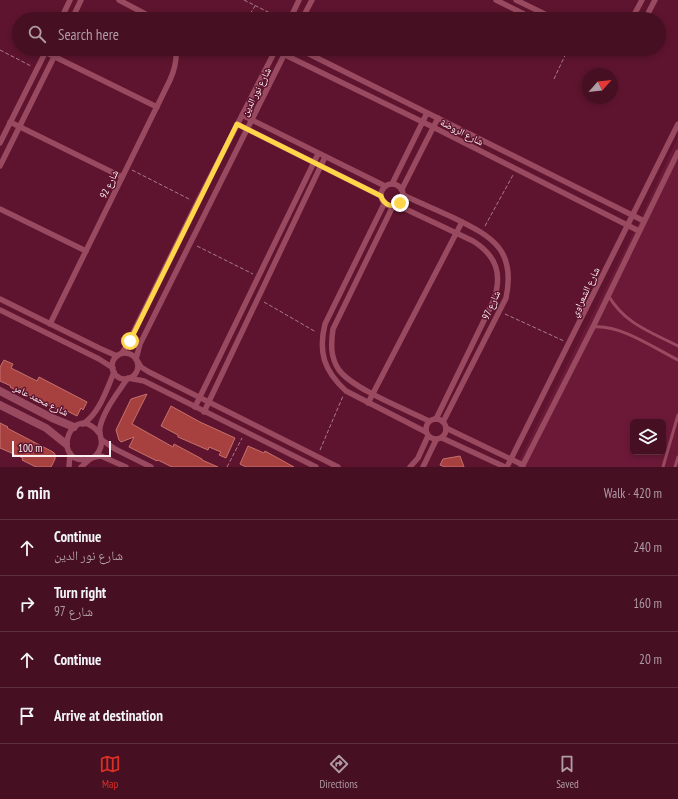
<!DOCTYPE html>
<meta charset="utf-8">
<style>
:root{--surface:#460f22;--page:#501d2f;--text:#f1f3f6;--muted:#b09ca5;--line:#5e2f40;--accent:#d93025}
body{margin:0;font-family:"PT Sans Narrow","Noto Naskh Arabic",sans-serif;background:var(--page);color:var(--text)}
.controls{position:absolute;right:12px;bottom:12px;display:grid;overflow:hidden;border-radius:6px;box-shadow:0 2px 6px #0003}
.controls button{width:36px;height:36px;display:grid;place-items:center;padding:0;border:0;border-bottom:1px solid var(--line);background:var(--surface);color:var(--text);font:20px sans-serif}
.compass{position:absolute;left:582px;top:68px;width:36px;height:36px;border-radius:50%;background:var(--surface);box-shadow:0 2px 6px #0003;rotate:63deg}
.scale{position:absolute;left:12px;bottom:10px;width:99px;box-sizing:border-box;padding-left:4px;border:2px solid #fbf1f3;border-top:0;font-size:11px;line-height:14px;white-space:nowrap;color:#fbf1f3;-webkit-text-stroke:3px #5e142e;paint-order:stroke}
.stop{position:absolute;width:12px;height:12px;margin:-9px;border:3px solid #ffd54a;border-radius:50%;background:#fff}
.stop.end{background:#ffd54a;border-color:#fff;box-shadow:0 1px 4px #0008}
.list{margin:0;padding:0;list-style:none}
h2{display:flex;justify-content:space-between;align-items:center;height:52px;margin:0;padding:0 16px;font-size:17px}
h2 small{font-size:13px;font-weight:400;color:var(--muted)}
.list li{display:grid;grid-template-columns:26px 1fr auto;gap:12px;align-items:center;box-sizing:border-box;height:56px;padding:0 16px;border-top:1px solid var(--line)}
.list b{display:block;font-size:15px;white-space:nowrap}
.list p{margin:0;font-size:13px;white-space:nowrap;color:var(--muted)}
.list em{font-size:13px;font-style:normal;color:var(--muted)}
.icon{flex:none;width:22px;height:22px;fill:none;stroke:currentColor;stroke-width:2;stroke-linecap:round;stroke-linejoin:round}
.map{position:relative;flex:none;width:678px;height:467px;overflow:hidden}
.search{position:absolute;background:var(--surface);box-shadow:0 2px 6px #0003;left:12px;right:12px;top:12px;height:44px;display:flex;align-items:center;gap:10px;box-sizing:border-box;padding:0 14px;border-radius:22px;color:var(--muted);font-size:15px}
.sheet{height:276px;background:var(--surface)}
nav{display:flex;justify-content:space-around;align-items:center;box-sizing:border-box;height:56px;border-top:1px solid var(--line);background:var(--surface);font-size:11px;color:var(--muted)}
nav a{display:grid;justify-items:center;gap:2px}
nav .on{color:var(--accent)}
.map>svg:first-child{display:block}
.built{fill:#6c1938;fill-rule:evenodd}
.building{fill:#a74140;stroke:#c6716c}
.lines{fill:none;stroke-linecap:round;stroke-linejoin:round}
.path{stroke:#a87c8a;stroke-width:1;stroke-dasharray:4 2;stroke-linecap:butt}
.lane{stroke:#994a60;stroke-width:3}
.street{stroke:#994a60;stroke-width:5.5}
.secondary{stroke:#994a60;stroke-width:8}
.route{stroke:#ffd54a;stroke-width:5}
.labels{text-anchor:middle;dominant-baseline:central;stroke-width:3;stroke-linejoin:round;paint-order:stroke}
.street-label{font-size:10px;fill:#fbf1f3;stroke:#5e142e}
</style>
<div class="map">
<svg width="678" height="467" viewBox="0 0 678 467">
<rect width="100%" height="100%" fill="#5e142e"/>
<path class="built" d="M678,137V467H516L640,220ZM633,422H663V452H633Z"/>
<g class="building">
<polygon points="4,360 13,364 11,368 37,381 39,377 87,402 83,410 81,408 77,416 59,407 58,410 21,391 21,393 10,387 11,386 0,381 0,367"/>
<polygon points="147,394 132,424 173,447 174,444 202,459 202,460 218,467 172,467 158,460 157,461 129,447 134,437 121,442 119,440 116,430 131,399"/>
<polygon points="171,406 200,422 235,438 226,458 219,455 221,452 209,447 208,450 178,437 178,435 161,426"/>
<polygon points="0,423 8,427 7,428 53,452 55,454 55,459 51,467 36,467 22,460 23,458 0,448"/>
<polygon points="248,446 264,453 265,451 294,467 246,467 240,464"/>
<polygon points="460,456 464,467 445,467 440,465 443,459"/>
</g>
<g class="lines">
<g class="path">
<polyline points="244,0 282,19"/>
<polyline points="247,19 255,6"/>
<polyline points="0,50 31,66"/>
<polyline points="554,79 568,49"/>
<polyline points="132,170 191,200"/>
<polyline points="485,226 513,175"/>
<polyline points="197,246 253,274"/>
<polyline points="264,302 316,332"/>
<polyline points="505,314 564,341"/>
<polyline points="320,450 343,396"/>
<polyline points="227,467 242,438"/>
</g>
<g class="lane">
<path d="M608,295C625,324 649,331 678,346"/>
<path d="M593,327C620,324 654,348 678,360"/>
<polyline points="663,467 678,415"/>
<polyline points="675,467 678,457"/>
</g>
<g class="street">
<polyline points="119,0 155,19"/>
<polyline points="496,0 534,19"/>
<polyline points="516,0 555,19"/>
<polyline points="61,19 70,0"/>
<polyline points="72,19 81,0"/>
<polyline points="290,19 299,0"/>
<polyline points="302,19 312,0"/>
<polyline points="630,19 635,13 642,0"/>
<polyline points="645,19 655,0"/>
<polyline points="299,49 644,221"/>
<polyline points="275,50 433,127 639,231"/>
<polyline points="45,52 157,107"/>
<polyline points="242,115 385,186"/>
<polyline points="10,122 122,177"/>
<polyline points="237,124 381,196"/>
<polyline points="0,143 47,49"/>
<polyline points="0,166 58,49"/>
<polyline points="392,184 427,113"/>
<circle cx="392" cy="195" r="11"/>
<polyline points="402,189 438,118"/>
<path d="M403,195C420,203 437,210 454,218C493,237 516,250 506,298L443,422"/>
<path d="M385,202L325,324C318,352 324,371 346,391L426,432"/>
<path d="M397,205L473,241C497,256 503,275 493,302L436,419"/>
<path d="M393,206L333,329C331,343 330,357 339,370C353,389 407,410 429,421"/>
<polyline points="0,209 86,251"/>
<polyline points="0,299 99,348 117,356"/>
<polyline points="0,310 99,359 113,368"/>
<path d="M50,324L170,80C175,69 177,61 176,49"/>
<polyline points="122,353 127,345 197,203 276,49"/>
<circle cx="125" cy="366" r="13"/>
<polyline points="136,359 140,344 287,49"/>
<polyline points="138,362 141,367 149,372 338,467"/>
<polyline points="128,378 144,381 316,467"/>
<polyline points="368,403 462,222"/>
<polyline points="195,407 318,154"/>
<polyline points="204,412 325,157"/>
<circle cx="436" cy="429" r="10"/>
<path d="M83,424C99,414 107,389 114,372"/>
<polyline points="446,428 523,465"/>
<path d="M99,433C73,401 50,459 84,460C90,460 96,457 99,451C105,441 98,436 100,427C104,410 117,394 127,379"/>
<polyline points="442,438 505,467"/>
<polyline points="102,440 115,449 151,467"/>
<polyline points="94,457 101,456 126,467"/>
<polyline points="69,467 70,453"/>
<polyline points="81,467 90,459"/>
<polyline points="410,467 418,458 428,436"/>
<polyline points="423,467 436,440"/>
<polyline points="507,467 678,124"/>
<polyline points="522,467 593,327 678,152"/>
</g>
<g class="secondary">
<polyline points="0,391 52,418 74,427"/>
<polyline points="0,405 46,428 66,444"/>
</g>
</g>
<g class="lines">
<path class="route" d="M130,341L237,124L381,196C384,205 392,208 400,203"/>
</g>
<g class="labels">
<g class="street-label">
<text transform="translate(256 92) rotate(-63)">شارع نور الدين</text>
<text transform="translate(462 132) rotate(27)">شارع الروضة</text>
<text transform="translate(109 184) rotate(-64)">شارع 92</text>
<text transform="translate(585 292) rotate(-64)">شارع الشعراوي</text>
<text transform="translate(491 305) rotate(-66)">شارع 97</text>
<text transform="translate(41 400) rotate(26)">شارع محمد عامر</text>
</g>
</g>
</svg>
<div class="controls">
<button><svg class="icon" aria-label="layers" viewBox="0 0 24 24"><path d="M12 4l9 5-9 5-9-5zM3 14l9 5 9-5"/></svg></button>
</div>
<svg class="compass" viewBox="-18 -18 36 36"><path d="M0-13l5 13h-10z" fill="#e53935"/><path d="M0 13l5-13h-10z" fill="#b09ca5"/></svg>
<div class="scale">100 m</div>
<div class="stop" style="left:130px;top:341px"></div>
<div class="stop end" style="left:400px;top:203px"></div>
<div class="search"><svg class="icon" aria-label="search" viewBox="0 0 24 24"><circle cx="10" cy="10" r="6"/><path d="M15 15l6 6"/></svg>Search here</div>
</div>
<section class="sheet">
<h2>6 min<small>Walk · 420 m</small></h2>
<ul class="list">
<li><svg class="icon" aria-label="ahead" viewBox="0 0 24 24"><path d="M12 20V5M6 11l6-6 6 6"/></svg><div><b>Continue</b><p>شارع نور الدين</p></div><em>240 m</em></li>
<li><svg class="icon" aria-label="right" viewBox="0 0 24 24"><path d="M7 20v-9h11M14 6l5 5-5 5"/></svg><div><b>Turn right</b><p>شارع 97</p></div><em>160 m</em></li>
<li><svg class="icon" aria-label="ahead" viewBox="0 0 24 24"><path d="M12 20V5M6 11l6-6 6 6"/></svg><div><b>Continue</b></div><em>20 m</em></li>
<li><svg class="icon" aria-label="arrive" viewBox="0 0 24 24"><path d="M6 21V4h12l-3 4 3 4H6"/></svg><div><b>Arrive at destination</b></div></li>
</ul>
</section>
<nav>
<a class="on"><svg class="icon" aria-label="map" viewBox="0 0 24 24"><path d="M3 6l6-2 6 2 6-2v14l-6 2-6-2-6 2zM9 4v14M15 6v14"/></svg>Map</a>
<a><svg class="icon" aria-label="directions" viewBox="0 0 24 24"><path d="M12 3l9 9-9 9-9-9zM9 14v-3h6M13 9l2 2-2 2"/></svg>Directions</a>
<a><svg class="icon" aria-label="saved" viewBox="0 0 24 24"><path d="M7 4h10v16l-5-4-5 4z"/></svg>Saved</a>
</nav>
